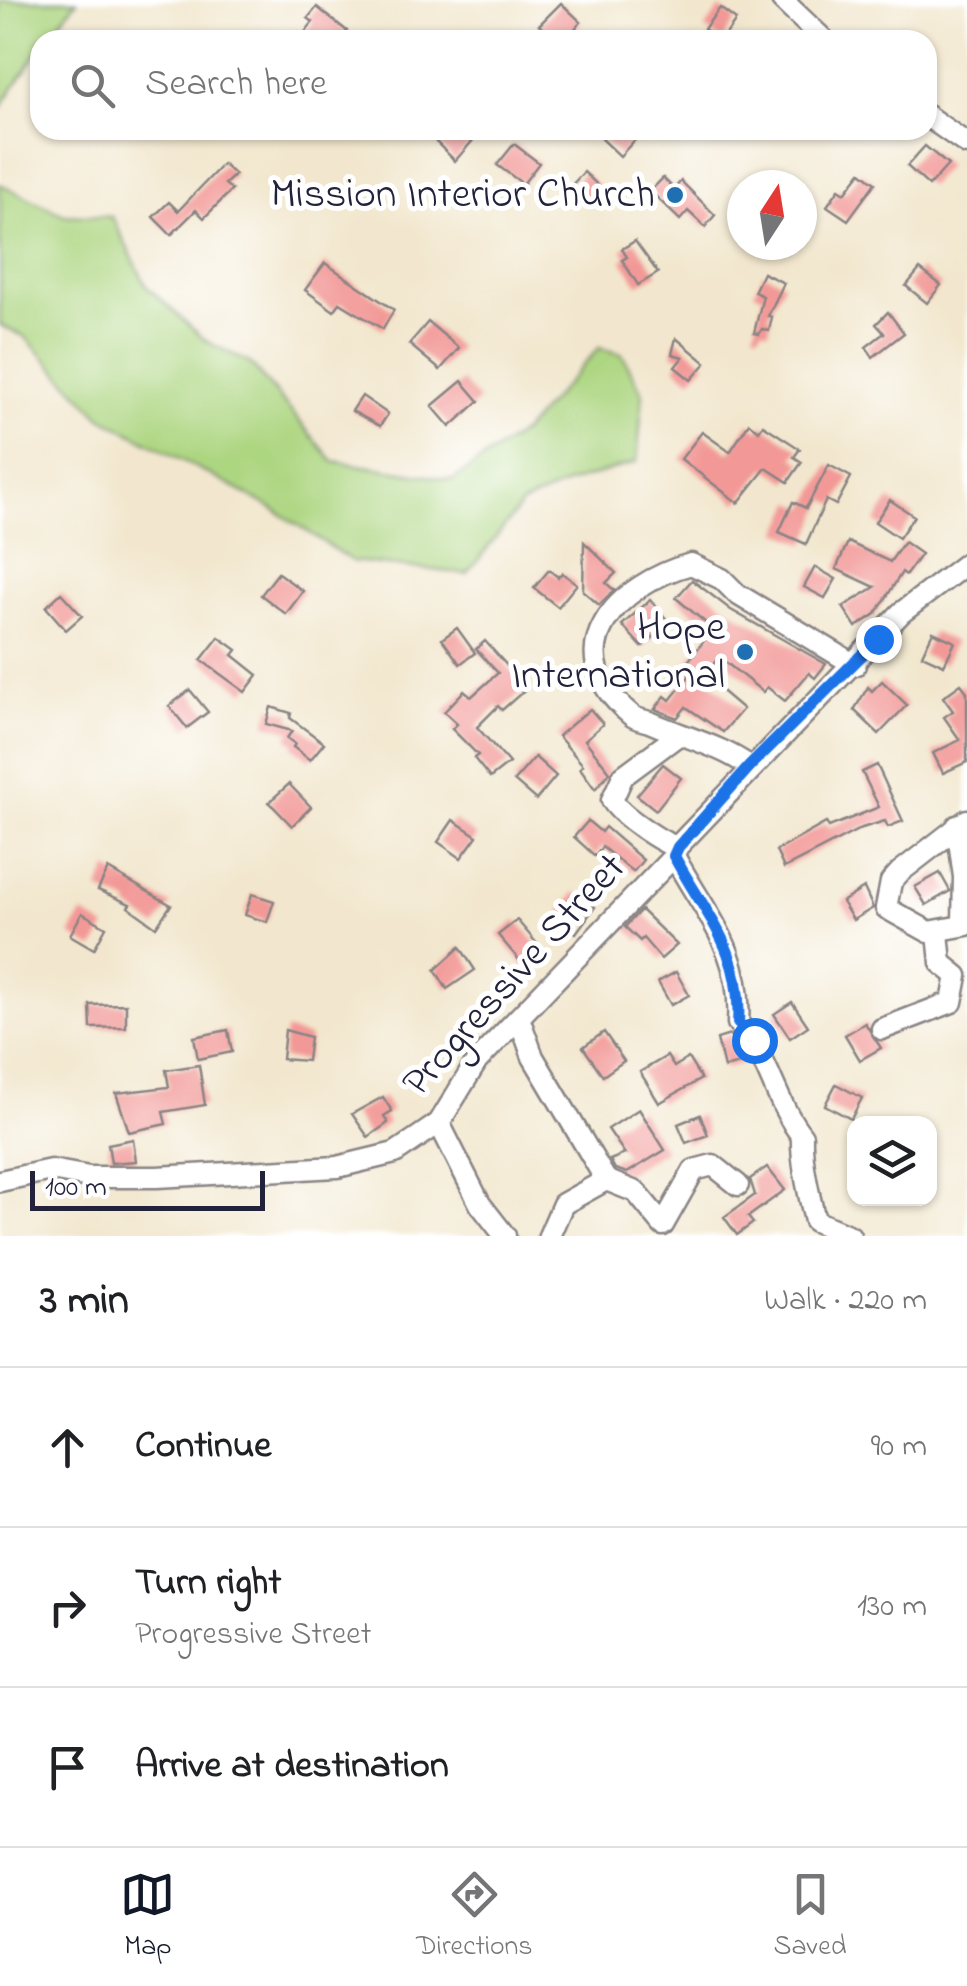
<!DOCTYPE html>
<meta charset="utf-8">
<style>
:root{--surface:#fff;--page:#f2f2f2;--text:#202124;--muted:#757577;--line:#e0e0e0;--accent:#111827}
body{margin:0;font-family:"Indie Flower",sans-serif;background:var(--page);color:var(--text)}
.controls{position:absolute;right:30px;bottom:30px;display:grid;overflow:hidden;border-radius:20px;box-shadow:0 2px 8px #0004}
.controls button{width:90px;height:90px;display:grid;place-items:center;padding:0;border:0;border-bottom:2px solid var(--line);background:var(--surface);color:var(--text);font:50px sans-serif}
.compass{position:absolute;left:727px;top:170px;width:90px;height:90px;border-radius:50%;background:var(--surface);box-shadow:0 2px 8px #0004;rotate:12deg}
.scale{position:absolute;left:30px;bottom:25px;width:235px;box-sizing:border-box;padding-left:10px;border:5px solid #22223b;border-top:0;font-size:28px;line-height:35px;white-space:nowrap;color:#22223b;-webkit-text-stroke:8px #fff;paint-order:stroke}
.stop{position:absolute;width:30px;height:30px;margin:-22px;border:8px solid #1a73e8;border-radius:50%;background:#fff}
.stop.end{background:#1a73e8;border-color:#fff;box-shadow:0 2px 10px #0008}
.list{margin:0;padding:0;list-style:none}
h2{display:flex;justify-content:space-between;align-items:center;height:130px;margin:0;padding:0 40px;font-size:42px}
h2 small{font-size:32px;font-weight:400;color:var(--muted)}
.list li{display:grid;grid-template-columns:65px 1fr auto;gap:30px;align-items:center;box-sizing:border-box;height:160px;padding:0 40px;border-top:2px solid var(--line)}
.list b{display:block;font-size:38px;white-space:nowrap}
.list p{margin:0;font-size:32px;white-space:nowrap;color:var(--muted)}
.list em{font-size:32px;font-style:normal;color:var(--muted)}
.icon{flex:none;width:55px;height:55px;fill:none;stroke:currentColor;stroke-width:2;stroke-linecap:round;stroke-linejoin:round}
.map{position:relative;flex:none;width:967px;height:1236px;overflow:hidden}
.search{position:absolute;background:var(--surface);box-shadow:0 2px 8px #0004;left:30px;right:30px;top:30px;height:110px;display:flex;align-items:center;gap:25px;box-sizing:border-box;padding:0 35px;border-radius:30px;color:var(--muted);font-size:38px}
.sheet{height:610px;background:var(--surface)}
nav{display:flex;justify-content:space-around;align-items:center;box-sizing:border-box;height:140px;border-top:2px solid var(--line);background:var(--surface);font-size:28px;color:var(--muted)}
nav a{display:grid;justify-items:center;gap:5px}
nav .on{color:var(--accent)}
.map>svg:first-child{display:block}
.green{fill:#add681;stroke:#687c5e;stroke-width:2.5}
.building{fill:#f29997}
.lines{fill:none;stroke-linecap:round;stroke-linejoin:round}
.minor-casing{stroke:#8a8484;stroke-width:25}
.minor{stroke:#fff;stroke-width:20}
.route{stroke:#1a73e8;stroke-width:12}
.poi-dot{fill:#1f6fb2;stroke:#fff;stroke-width:4}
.labels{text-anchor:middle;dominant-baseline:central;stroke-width:10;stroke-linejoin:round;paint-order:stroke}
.poi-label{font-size:42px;fill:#22223b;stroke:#fff;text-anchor:end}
.street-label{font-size:42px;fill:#22223b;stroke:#fff}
</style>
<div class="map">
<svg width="967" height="1236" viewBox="0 0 967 1236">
<rect width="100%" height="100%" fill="#fff"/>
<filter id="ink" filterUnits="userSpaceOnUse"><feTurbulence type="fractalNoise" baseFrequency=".01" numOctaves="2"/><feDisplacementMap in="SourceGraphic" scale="20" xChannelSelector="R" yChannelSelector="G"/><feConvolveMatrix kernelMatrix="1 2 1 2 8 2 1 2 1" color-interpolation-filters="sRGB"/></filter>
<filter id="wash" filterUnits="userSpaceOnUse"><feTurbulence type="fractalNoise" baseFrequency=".0048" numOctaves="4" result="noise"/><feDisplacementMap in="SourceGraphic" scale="40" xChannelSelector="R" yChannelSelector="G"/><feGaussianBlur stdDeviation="2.25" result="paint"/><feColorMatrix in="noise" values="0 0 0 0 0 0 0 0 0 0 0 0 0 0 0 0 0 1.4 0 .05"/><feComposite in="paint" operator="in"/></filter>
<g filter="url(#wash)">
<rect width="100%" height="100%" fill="#f2e7ce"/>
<g class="green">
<polygon points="0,0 77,0 47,40 40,40 40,48 0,108"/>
<polygon points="0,184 64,215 112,217 147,287 206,341 250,363 333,461 453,480 523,432 599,348 622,354 643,394 637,462 569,483 522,504 467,574 352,561 272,508 101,417 24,336 0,325"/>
</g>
<g id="blocks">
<g class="building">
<polygon points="561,3 581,22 564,40 554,40 539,25"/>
<polygon points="317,7 347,31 340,40 299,40 313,22 308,18"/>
<polygon points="720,8 736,20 722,40 704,29"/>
<polygon points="424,130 482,130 455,161"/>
<polygon points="610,130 644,130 620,156 602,139"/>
<polygon points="514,144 539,163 523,184 497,165"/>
<polygon points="925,146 948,165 929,186 907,166"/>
<polygon points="223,164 235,175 225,184 232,190 204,218 196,210 171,235 153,217 169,202 178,211"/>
<polygon points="584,172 604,191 589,206 569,188"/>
<polygon points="861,172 875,183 848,220 827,206 839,189 845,193"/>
<polygon points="663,178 674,189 681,181 715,215 705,227 688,211 680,220 650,191"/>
<polygon points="635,241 658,273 638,285 622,260 627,257 622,249"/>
<polygon points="325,263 394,310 383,329 340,303 334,311 305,290"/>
<polygon points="920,269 941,285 927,303 906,286"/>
<polygon points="763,273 784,283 768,316 772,317 769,331 762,329 759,334 754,333 763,296 754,292"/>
<polygon points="888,312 904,333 873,357 866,347 884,333 876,324"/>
<polygon points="428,322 459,348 440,370 409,344"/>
<polygon points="676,338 706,363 691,380 675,367 683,357 672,354"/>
<polygon points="462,381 479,401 450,427 432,406"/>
<polygon points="362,396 388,414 380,426 352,411"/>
<polygon points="749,423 759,431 763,425 800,449 794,457 802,462 788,482 766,468 738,503 681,459 702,432 730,452"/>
<polygon points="829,465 851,477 836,505 826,500 806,544 779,532 793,502 806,508"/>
<polygon points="890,500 914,516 899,538 875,522"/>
<polygon points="584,542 616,573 606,583 614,590 599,605 583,591"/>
<polygon points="848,542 890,562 904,542 921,554 906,575 902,572 876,614 856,627 843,607 875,587 836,569"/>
<polygon points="815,567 836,579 825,598 804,587"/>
<polygon points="549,570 558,577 562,573 577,584 558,607 534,588"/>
<polygon points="278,573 303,591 286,614 261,595"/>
<polygon points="692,580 731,610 826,664 815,678 809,673 785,701 767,687 763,692 719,657 704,676 743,709 723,732 686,707 677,718 655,709 665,696 670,700 691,674 683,668 713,629 676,598"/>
<polygon points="61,593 82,616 66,630 46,607"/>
<polygon points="650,600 670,623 642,647 622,625"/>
<polygon points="457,628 475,653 460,664 442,639"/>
<polygon points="933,632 955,642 944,665 922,655"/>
<polygon points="219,637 237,650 233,655 258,675 245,692 201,660"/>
<polygon points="485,641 527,688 502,710 498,706 477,727 509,763 490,778 474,758 478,755 452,729 457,724 444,712 464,691 471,697 498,673 476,649"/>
<polygon points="882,681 907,705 879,734 854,710 868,687 872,691"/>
<polygon points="961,684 967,692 967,762 943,773 933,753 960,740 944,717 953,711 943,697"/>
<polygon points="190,690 208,712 187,728 169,706"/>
<polygon points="271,707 291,713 290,718 324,743 310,760 293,747 295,744 287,738 292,731 266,724"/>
<polygon points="590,709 603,724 585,740 610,772 595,789 580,768 583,765 558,736"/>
<polygon points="535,757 556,776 536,800 514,781"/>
<polygon points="663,764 681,778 656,810 637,795"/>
<polygon points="877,765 903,821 888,827 885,821 862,828 784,868 776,851 826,823 829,827 879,807 862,772"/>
<polygon points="289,784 311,807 292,826 269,802"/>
<polygon points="453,820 477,836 461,858 438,842"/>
<polygon points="588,821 601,832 605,827 643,860 633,872 602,847 595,856 574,837"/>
<polygon points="108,869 171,905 156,927 128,907 130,904 98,890"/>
<polygon points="940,873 950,891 926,905 915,887"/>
<polygon points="864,888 873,908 853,920 842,902"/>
<polygon points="575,892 595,907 576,933 556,919"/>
<polygon points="252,894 274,901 267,922 245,915"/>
<polygon points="641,910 677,945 661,959 643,938 640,941 625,927"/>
<polygon points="82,913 106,927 94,949 70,935"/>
<polygon points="517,920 545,953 526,968 498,935"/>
<polygon points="460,947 475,970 447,989 435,970"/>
<polygon points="676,972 689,995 671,1005 658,982"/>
<polygon points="792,1002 808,1026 790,1038 774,1014"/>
<polygon points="126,1004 126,1027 91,1028 90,1005"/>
<polygon points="865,1023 881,1048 860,1060 845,1035"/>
<polygon points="228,1030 232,1052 198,1059 194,1037"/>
<polygon points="285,1030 310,1037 307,1061 282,1059"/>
<polygon points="604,1032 624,1061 603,1076 583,1047"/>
<polygon points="730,1035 748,1062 724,1068 717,1039"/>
<polygon points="667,1056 674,1067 688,1058 701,1079 659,1103 640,1072"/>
<polygon points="199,1065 205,1105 163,1112 166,1124 129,1132 116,1093 169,1087 166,1070"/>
<polygon points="836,1084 862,1098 851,1119 825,1105"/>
<polygon points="383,1097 392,1111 384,1116 388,1123 368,1137 352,1114"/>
<polygon points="639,1109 665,1150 627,1173 615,1169 610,1160 625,1154 608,1129"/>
<polygon points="700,1115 708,1135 686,1143 678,1124"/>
<polygon points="133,1139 136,1161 111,1163 108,1144"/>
<polygon points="767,1167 785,1190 748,1217 753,1223 737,1235 724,1217 755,1195 750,1179"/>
</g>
</g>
</g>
<g filter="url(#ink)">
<use href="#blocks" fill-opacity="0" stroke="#8a8484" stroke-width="2.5"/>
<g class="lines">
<defs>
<g id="minor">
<polyline points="782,0 824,40"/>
<polyline points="927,116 967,144"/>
<path d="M677,736L623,776L612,800C619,814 662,843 677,847"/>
<path d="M749,766C721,746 684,737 652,723C645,720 637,720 631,715C553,650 618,584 691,564L722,579L737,594L855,665"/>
<polyline points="967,820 900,872 891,882 886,908 929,932 967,925"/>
<polyline points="957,826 964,877 963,922"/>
<path d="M674,856C706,916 743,950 738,1023C769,1056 774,1101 802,1136C801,1163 809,1194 815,1221L850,1236"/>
<polyline points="519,1018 533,1057 606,1180"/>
<polyline points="882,1029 952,1002 957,976 941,963 938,933"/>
<polyline points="439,1123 480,1204 505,1236"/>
<polyline points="0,1181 51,1170 89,1177 157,1177 337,1167 395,1153 439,1123 477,1061 674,856 677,847 901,613 967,563"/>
<polyline points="549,1236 563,1204 606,1180 636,1192 663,1225 694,1170 713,1165 738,1185"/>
</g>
</defs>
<use href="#minor" class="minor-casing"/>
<use href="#minor" class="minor"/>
</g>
</g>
<g class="lines" filter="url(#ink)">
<path class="route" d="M754,1040L738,1023C743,950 706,916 674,856L678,847L750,766L878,639"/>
</g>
<g class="poi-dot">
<circle cx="675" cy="195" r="10"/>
<circle cx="745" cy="652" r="10"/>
</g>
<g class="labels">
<g class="poi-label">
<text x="655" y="195">Mission Interior Church</text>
<text x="725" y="628">Hope<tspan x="725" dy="48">International</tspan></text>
</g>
<g class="street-label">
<text transform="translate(515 976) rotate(-48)">Progressive Street</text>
</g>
</g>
</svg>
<div class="controls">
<button><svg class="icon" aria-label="layers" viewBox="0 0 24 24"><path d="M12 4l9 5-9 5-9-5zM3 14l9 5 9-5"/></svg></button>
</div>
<svg class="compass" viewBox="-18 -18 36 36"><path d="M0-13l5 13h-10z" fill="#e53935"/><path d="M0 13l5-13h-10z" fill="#757577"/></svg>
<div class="scale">100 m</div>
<div class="stop" style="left:754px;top:1040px"></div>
<div class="stop end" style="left:878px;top:639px"></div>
<div class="search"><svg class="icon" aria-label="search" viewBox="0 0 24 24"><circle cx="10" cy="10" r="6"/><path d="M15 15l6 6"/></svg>Search here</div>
</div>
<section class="sheet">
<h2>3 min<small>Walk · 220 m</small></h2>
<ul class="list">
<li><svg class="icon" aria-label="ahead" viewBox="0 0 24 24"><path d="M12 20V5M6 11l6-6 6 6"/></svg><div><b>Continue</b></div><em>90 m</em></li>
<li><svg class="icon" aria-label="right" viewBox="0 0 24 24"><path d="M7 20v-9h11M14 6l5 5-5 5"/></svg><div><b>Turn right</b><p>Progressive Street</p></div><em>130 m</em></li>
<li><svg class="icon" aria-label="arrive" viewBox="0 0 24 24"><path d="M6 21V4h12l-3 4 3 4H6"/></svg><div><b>Arrive at destination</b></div></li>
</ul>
</section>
<nav>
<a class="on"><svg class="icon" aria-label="map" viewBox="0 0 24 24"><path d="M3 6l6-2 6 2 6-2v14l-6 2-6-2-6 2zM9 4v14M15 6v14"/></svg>Map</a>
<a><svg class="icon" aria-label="directions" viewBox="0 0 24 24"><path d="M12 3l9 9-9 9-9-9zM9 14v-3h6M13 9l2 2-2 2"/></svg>Directions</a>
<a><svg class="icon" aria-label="saved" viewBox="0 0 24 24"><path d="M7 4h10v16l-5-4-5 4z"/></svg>Saved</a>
</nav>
